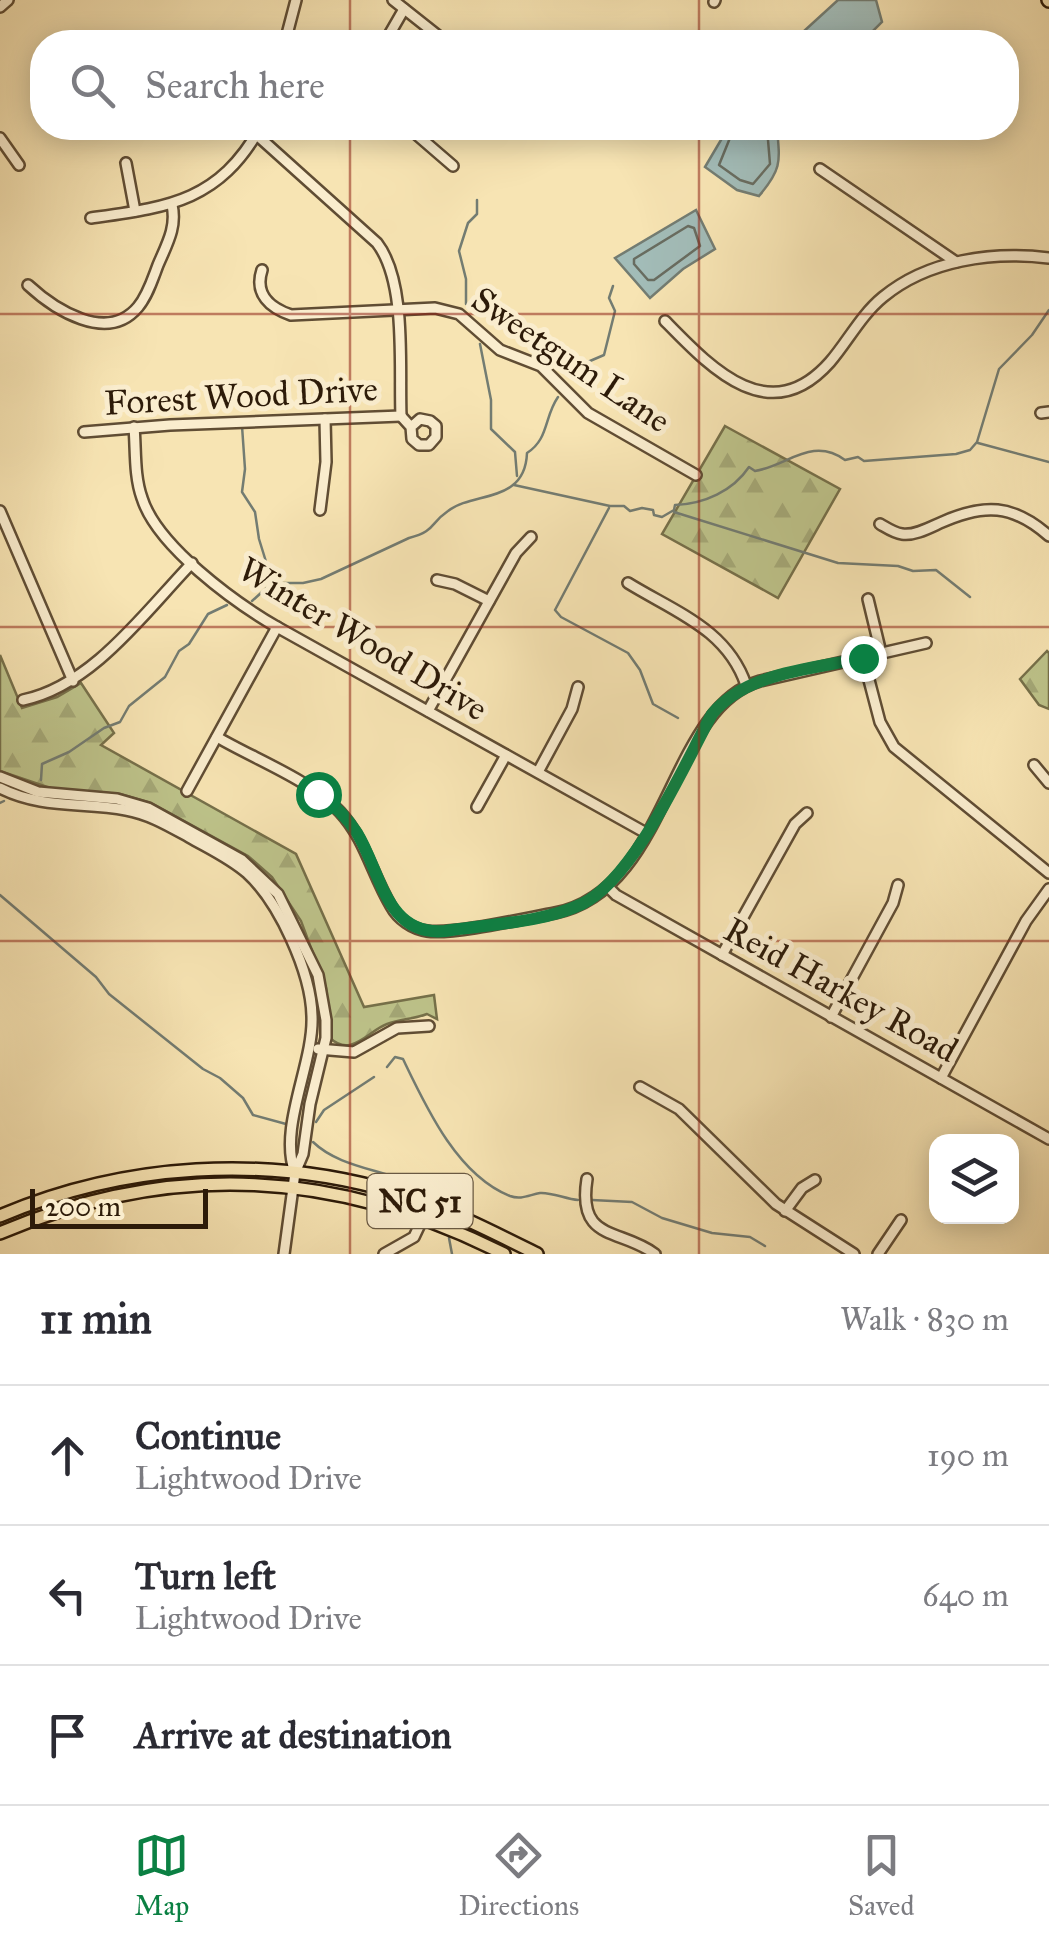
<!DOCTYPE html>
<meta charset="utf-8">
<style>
:root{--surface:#fff;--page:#f2f2f3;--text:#2b2b33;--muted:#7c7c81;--line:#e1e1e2;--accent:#0b8043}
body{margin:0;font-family:"IM FELL Great Primer",serif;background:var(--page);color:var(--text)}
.controls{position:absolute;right:30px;bottom:30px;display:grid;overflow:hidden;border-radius:20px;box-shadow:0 5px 25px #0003}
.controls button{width:90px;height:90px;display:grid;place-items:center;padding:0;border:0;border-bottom:2px solid var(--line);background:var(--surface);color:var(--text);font:50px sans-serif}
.scale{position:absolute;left:30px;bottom:25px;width:178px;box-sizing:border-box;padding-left:10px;border:5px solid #2d1b09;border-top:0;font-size:28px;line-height:35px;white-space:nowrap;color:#2d1b09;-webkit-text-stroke:8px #faedce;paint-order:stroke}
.stop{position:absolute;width:30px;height:30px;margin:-22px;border:8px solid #0b8043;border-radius:50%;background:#fff}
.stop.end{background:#0b8043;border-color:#fff;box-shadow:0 2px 10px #0008}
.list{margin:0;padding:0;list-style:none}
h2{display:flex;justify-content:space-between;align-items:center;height:130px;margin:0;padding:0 40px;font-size:42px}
h2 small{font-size:32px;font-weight:400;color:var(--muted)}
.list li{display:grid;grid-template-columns:65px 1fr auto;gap:30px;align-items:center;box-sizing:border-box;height:140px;padding:0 40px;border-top:2px solid var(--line)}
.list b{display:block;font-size:38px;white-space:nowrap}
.list p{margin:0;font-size:32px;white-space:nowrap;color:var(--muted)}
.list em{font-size:32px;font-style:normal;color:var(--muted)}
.icon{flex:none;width:55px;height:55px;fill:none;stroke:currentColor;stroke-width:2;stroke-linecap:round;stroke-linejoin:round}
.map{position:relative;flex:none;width:1049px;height:1254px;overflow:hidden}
.search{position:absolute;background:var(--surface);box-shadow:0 5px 25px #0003;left:30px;right:30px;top:30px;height:110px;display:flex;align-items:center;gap:25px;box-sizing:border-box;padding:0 35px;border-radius:40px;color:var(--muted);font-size:38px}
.sheet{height:550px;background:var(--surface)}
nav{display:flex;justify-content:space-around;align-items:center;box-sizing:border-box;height:140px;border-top:2px solid var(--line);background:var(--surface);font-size:28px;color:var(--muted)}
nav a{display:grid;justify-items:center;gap:5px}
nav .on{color:var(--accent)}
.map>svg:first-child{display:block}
.forest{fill:url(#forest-firs);stroke:#76704a;stroke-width:2.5}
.water{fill:#a2bcb8;stroke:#737c72;stroke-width:2.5}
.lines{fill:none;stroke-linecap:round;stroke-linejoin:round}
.shore{stroke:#686c60;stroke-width:2.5}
.stream{stroke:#737c72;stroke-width:2.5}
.minor-casing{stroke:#604d34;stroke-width:14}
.major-casing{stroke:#2d1b09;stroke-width:16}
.minor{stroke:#faedce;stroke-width:9}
.major{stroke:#f7e4b3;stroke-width:11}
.route{stroke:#0b8043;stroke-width:12}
.grid{fill:none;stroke:#8f2418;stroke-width:2.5;stroke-opacity:0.55}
.labels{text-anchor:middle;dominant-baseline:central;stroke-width:10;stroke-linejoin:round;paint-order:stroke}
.shield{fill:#faedce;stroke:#6a5a44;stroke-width:2.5}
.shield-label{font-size:32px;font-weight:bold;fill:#2d1b09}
.street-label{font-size:35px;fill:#2d1b09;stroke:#faedce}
</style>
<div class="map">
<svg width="1049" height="1254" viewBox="0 0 1049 1254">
<defs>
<pattern id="forest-firs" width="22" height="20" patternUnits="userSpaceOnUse" patternTransform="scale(2.5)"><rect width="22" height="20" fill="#bec48b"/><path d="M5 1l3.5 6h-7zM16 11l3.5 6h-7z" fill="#a4a877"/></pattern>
</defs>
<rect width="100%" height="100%" fill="#f7e4b3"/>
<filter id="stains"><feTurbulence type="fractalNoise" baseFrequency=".002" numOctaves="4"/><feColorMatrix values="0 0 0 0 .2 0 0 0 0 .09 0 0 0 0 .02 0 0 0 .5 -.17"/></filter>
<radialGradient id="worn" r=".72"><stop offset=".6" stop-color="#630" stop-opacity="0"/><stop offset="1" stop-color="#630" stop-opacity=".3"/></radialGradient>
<g class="forest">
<polygon points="725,426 840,489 778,598 662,534"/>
<polygon points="1047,651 1049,653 1049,709 1039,705 1020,679"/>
<path d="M0,655L22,708L57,697L81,683L114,733L101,745L296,854L364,1007L434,995L437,1019L427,1014C414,1019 401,1019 387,1024C368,1031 351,1058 330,1038L326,988L301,921L272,877L248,856L151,803L120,794L53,789L0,771Z"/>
</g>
<g class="water">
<polygon points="838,0 876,0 882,22 862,42 792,42"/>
<path d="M728,128H777C780,162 782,169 759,196L737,190L705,167Z"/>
<polygon points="696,210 715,249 683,269 650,298 615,258"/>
</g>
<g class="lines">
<g class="shore">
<polyline points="734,128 719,165 740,180 753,184 770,164 767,128"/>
<polygon points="688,226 694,228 700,246 654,280 648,280 634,264 634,259"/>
</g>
<g class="stream">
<polyline points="466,304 466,279 459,251 468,223 477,214 477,200"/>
<polyline points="480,344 491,400 491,429 515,452 517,476"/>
<polyline points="571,377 576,367 604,355 615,311 609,298 613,286"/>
<polyline points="242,426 245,469 242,492 255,512 259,539 272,581"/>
<polyline points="978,443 1049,462"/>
<path d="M514,485L610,506H624L630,511L642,508L653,510L654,515L662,517L674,510L675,505C704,504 733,491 749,467L755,471C787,466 812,436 845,460L858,457L864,461L956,454L970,450L977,442L999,369L1032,335L1049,310"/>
<polyline points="609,508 555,610 561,617 628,653 640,670 653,704 678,718"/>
<polyline points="674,512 838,563 898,566 913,571 936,570 970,597"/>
<path d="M252,601L272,583H303L321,579L409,538C436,531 429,524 448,511C474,491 525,504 527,453C549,439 544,417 558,397"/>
<polyline points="41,780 42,764 69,752 104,728 120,722 129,706 165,677 179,651 189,644 208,614 227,605"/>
<polyline points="0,803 4,801"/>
<polyline points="0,895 96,977 109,994 203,1069 220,1078 243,1098 253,1115 286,1124"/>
<path d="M387,1067L395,1057L403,1059C426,1107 457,1175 510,1196C521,1200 529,1195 540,1193C551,1192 566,1199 578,1200"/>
<polyline points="316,1122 324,1110 374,1077"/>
<path d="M313,1142C342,1170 390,1169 424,1190"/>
<polyline points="592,1200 632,1202 662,1218 712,1233 750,1237 765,1246"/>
<polyline points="449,1238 452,1254"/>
</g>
<defs>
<g id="minor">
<polyline points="393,0 446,42"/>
<polyline points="714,2 715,0"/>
<polyline points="0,7 8,0"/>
<polyline points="285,42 296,0"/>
<polyline points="385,42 404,9"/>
<path d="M249,128L377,243C407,282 399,366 401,416"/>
<polyline points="409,128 453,166"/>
<polyline points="0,138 19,165"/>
<polyline points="126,163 135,211"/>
<polyline points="820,169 956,262"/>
<path d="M91,218C168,207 218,202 260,128"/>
<path d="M262,270C254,294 270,308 291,315L435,308L459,314L500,350L541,366L588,413L696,475"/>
<path d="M28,285C54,309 107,344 138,307C148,295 153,278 158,265C167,244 177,227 172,205"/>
<path d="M665,321C710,367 769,431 830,362C848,341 861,315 883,297C928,260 992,251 1049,258"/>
<polyline points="1041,413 1049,412"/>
<polyline points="401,416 411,427 412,439 419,445 429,445 436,437 436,426 430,421 420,419 411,427"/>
<path d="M134,427C136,450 134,476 142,498C157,546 234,602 277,627L646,833"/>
<polyline points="84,432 170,425 401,416"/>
<polyline points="320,510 326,462 325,419"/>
<polyline points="0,511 73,681"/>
<path d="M880,524C887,528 894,533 902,534C914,536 929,528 940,523C984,503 1013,504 1049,536"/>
<polyline points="437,580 455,584 489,601"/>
<path d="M628,583C675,612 727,629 746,685"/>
<polyline points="868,599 881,653"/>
<polyline points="863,657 880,722 894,747 1049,873"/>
<path d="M23,700C92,686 145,612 192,563"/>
<polyline points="428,711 516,553 531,537"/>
<path d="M217,737C254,759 311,780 340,812C365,839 372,874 391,906C398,919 412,929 427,931C452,935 527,918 555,913C670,890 667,708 760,681L926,643"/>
<polyline points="1034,765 1049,783"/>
<polyline points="538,772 572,709 578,687"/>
<polyline points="0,777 38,792 117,799 148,808 242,860 278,894 318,975 326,1020 326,1038 310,1104 303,1154 295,1173 284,1254"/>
<path d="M0,788C41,809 82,802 126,810C149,814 169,826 189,837C208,848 230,858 247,873C279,902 311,972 312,1016C314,1064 278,1127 295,1173"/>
<polyline points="187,791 277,627"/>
<polyline points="477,807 506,755"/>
<polyline points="608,887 616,895 1049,1139"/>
<polyline points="722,955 795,824 807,813"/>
<polyline points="831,1017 893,903 898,885"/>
<polyline points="318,1049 354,1052 397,1028 429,1026"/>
<polyline points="941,1078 1026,921 1049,889"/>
<polyline points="640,1087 679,1109 776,1204 854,1254"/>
<path d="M587,1179C577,1242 620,1228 655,1254"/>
<polyline points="785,1211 802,1188 815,1180"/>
<polyline points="384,1254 414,1237 423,1218"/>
<polyline points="878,1254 901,1220"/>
</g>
<g id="major">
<polyline points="1048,0 1049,1"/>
<path d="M0,1216C124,1163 267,1154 397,1193C446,1208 491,1231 537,1254"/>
<path d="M0,1233C173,1160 338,1170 504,1254"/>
</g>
</defs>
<use href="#minor" class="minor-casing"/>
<use href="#major" class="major-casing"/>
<use href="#minor" class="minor"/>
<use href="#major" class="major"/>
</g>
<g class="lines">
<path class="route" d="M318,794C333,804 347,817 357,833C381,872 386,937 445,931C489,924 542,923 582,904C635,878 683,767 712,714C747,672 812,669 863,658"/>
</g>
<path class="grid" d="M350,0V42M699,0V42M350,128V1254M699,128V1254M0,314H1049M0,627H1049M0,941H1049"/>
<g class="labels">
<rect class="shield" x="367.5" y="1174" width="105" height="54" rx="8"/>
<g class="shield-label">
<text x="420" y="1201">NC 51</text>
</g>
<g class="street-label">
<text transform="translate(571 360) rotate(34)">Sweetgum Lane</text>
<text transform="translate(241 396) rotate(-3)">Forest Wood Drive</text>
<text transform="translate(363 639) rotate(31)">Winter Wood Drive</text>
<text transform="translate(841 990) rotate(29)">Reid Harkey Road</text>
</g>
</g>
<rect width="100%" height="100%" filter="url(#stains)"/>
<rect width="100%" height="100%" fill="url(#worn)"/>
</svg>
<div class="controls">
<button><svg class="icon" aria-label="layers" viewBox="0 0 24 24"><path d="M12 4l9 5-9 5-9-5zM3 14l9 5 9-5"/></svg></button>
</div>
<div class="scale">200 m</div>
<div class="stop" style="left:318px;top:794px"></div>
<div class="stop end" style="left:863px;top:658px"></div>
<div class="search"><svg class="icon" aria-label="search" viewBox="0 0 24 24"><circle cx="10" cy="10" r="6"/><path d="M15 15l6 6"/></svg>Search here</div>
</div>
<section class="sheet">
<h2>11 min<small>Walk · 830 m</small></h2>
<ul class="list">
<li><svg class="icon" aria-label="ahead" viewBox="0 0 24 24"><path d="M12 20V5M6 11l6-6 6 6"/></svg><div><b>Continue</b><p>Lightwood Drive</p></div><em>190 m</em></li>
<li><svg class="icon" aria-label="left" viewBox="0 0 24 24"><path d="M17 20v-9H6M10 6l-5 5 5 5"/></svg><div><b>Turn left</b><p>Lightwood Drive</p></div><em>640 m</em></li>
<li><svg class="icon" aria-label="arrive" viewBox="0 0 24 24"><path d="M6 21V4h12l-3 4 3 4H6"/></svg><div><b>Arrive at destination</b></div></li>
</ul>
</section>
<nav>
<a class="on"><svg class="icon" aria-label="map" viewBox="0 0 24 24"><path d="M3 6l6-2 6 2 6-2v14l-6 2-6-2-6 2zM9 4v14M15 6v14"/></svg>Map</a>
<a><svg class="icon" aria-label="directions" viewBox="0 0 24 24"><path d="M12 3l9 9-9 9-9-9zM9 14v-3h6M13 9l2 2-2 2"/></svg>Directions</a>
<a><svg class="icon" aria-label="saved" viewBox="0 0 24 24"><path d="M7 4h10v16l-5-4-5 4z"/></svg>Saved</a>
</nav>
